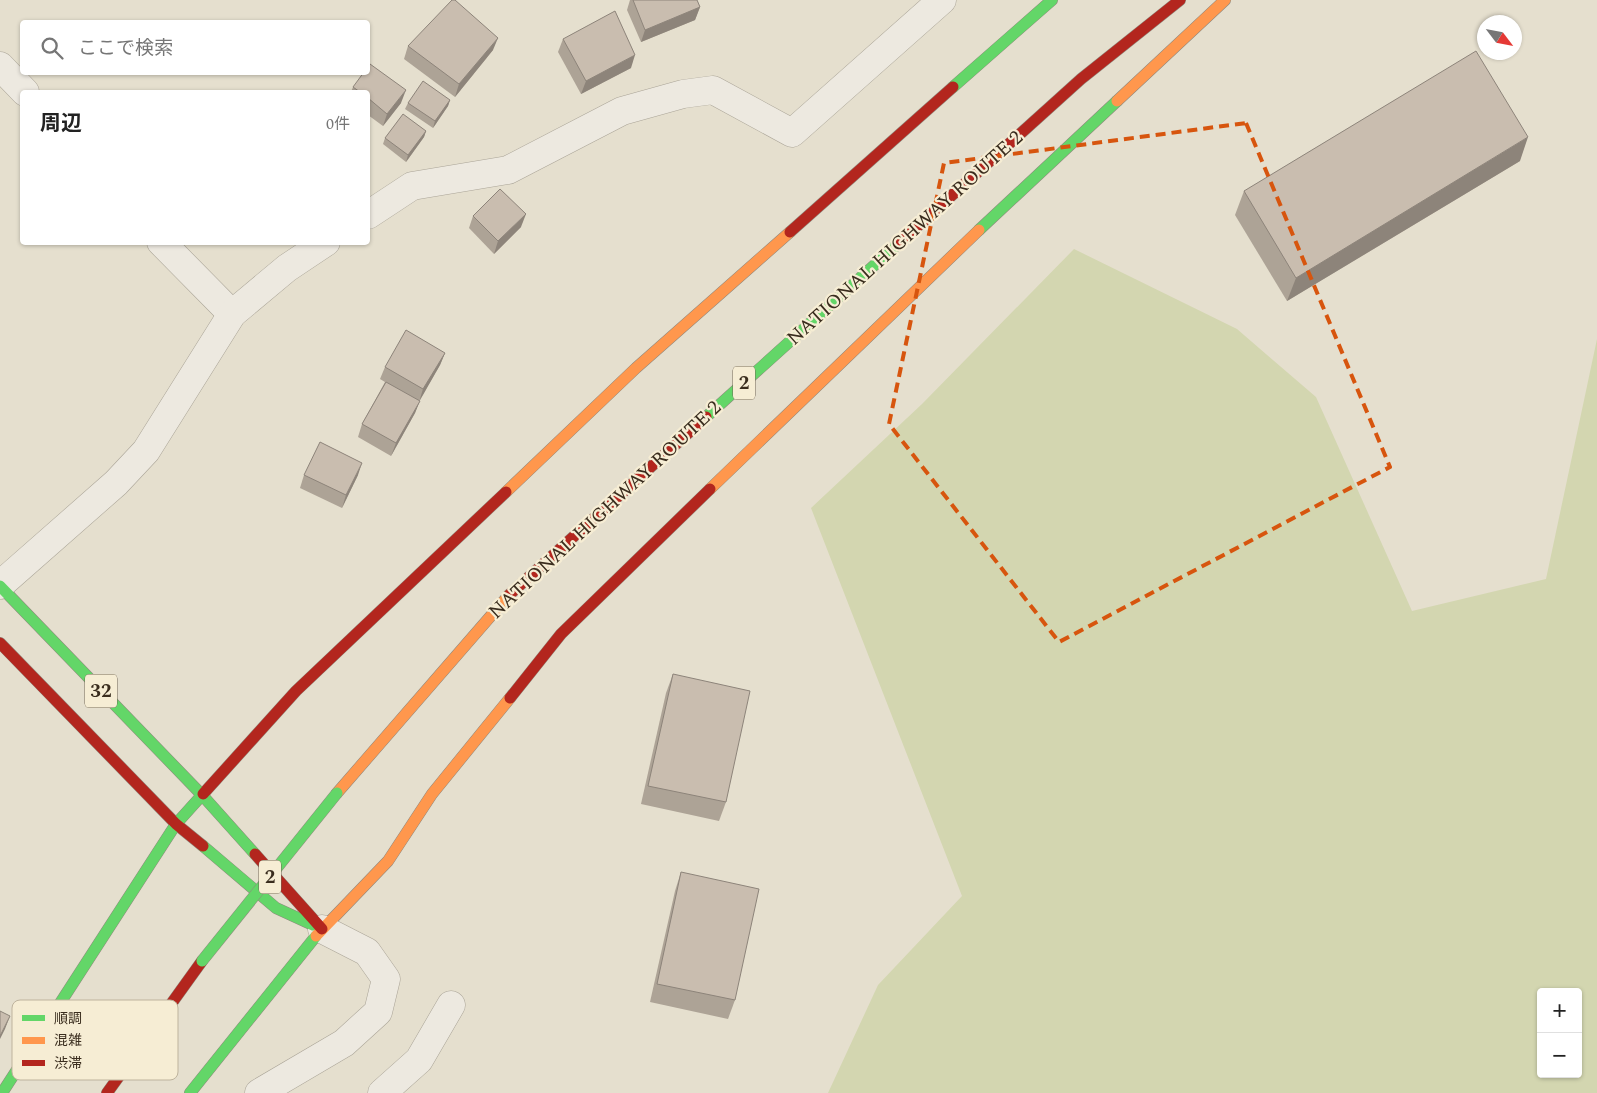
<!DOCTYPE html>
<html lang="ja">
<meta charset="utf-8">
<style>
:root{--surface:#fff;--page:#f2f2f2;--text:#222;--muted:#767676;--line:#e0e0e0}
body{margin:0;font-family:Spectral,"Noto Sans JP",serif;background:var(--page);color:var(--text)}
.controls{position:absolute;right:15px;bottom:15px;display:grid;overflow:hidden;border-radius:5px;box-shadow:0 1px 4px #0004}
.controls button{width:45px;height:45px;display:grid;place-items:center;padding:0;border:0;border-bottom:1px solid var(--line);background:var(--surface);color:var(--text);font:25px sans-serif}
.compass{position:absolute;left:1477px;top:15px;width:45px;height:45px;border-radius:50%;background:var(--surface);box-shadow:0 1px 4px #0004;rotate:122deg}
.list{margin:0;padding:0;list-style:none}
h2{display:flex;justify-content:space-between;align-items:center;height:65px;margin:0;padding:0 20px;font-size:21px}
h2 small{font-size:16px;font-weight:400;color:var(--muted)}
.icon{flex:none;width:28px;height:28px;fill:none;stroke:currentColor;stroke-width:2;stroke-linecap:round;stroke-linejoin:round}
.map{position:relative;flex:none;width:1597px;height:1093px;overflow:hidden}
.search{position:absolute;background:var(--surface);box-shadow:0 1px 4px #0004;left:20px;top:20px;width:350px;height:55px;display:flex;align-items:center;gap:12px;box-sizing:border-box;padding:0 18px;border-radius:5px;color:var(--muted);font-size:19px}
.panel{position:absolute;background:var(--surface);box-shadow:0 1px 4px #0004;left:20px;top:90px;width:350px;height:155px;border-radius:5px}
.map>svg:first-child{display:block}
.green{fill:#d3d6b0;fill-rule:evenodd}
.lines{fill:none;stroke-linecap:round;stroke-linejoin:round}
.street-casing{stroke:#aaa497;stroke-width:29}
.fast-casing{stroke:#90897e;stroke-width:12}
.slow-casing{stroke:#90897e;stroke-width:12}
.jam-casing{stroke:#90897e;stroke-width:12}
.street{stroke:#ede9e0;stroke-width:28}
.fast{stroke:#63d668;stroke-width:11}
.slow{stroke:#ff974d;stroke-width:11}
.jam{stroke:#b3261e;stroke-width:11}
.fast-bridge-casing{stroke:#90897e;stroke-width:12;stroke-linecap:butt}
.fast-bridge{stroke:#63d668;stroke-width:11}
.wall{fill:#ada396}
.shaded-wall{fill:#8d847a}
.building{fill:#c9bdaf;stroke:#8d847a}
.marked{fill:none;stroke:#d7550e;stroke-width:4;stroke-dasharray:10 6;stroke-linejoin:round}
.labels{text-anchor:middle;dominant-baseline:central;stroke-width:4.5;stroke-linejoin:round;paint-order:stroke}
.shield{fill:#f6edd4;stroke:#726755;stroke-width:1}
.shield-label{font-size:19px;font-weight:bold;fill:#3a2d1e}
.street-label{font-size:20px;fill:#3a2d1e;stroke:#f6edd4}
.key{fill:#f6edd4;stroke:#beb39d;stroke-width:1}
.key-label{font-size:14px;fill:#3a2d1e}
</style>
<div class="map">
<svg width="1597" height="1093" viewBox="0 0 1597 1093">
<rect width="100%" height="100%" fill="#e5dfce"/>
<path class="green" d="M1074,249L1237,329L1316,397L1412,611L1546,579L1597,339V1093H828L878,985L962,896L811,508L922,404ZM1541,992H1578V1074H1541Z"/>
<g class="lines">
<defs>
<g id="street">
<polyline points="0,66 25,92"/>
<polyline points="368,215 412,186 508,170 622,111 683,94 713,90 792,133 942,0"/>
<polyline points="161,242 232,314"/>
<polyline points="0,585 116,483 146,451 232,314 287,268 326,242"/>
<polyline points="259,1093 344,1043 378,1012 386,979 367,952 322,929"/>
<polyline points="382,1093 419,1060 451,1005"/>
</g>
<g id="fast">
<polyline points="953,87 1052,0"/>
<polyline points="979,230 1117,101"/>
<polyline points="706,417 899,243"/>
<polyline points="0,586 203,796 255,854"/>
<polyline points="203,846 276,908 313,925"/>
<polyline points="2,1093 176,824 203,794"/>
<polyline points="190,1093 316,936"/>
</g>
<g id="slow">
<polyline points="1117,101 1225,0"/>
<polyline points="710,489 979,230"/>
<polyline points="506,492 636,368 790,232"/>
<polyline points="337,793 509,595"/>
<polyline points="316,936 388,861 432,794 510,698"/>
</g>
<g id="jam">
<polyline points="790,232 953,87"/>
<polyline points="899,243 1081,79 1180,0"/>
<polyline points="509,595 706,417"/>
<polyline points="0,643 176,824 203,846"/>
<polyline points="510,698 561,634 710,489"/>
<polyline points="203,794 296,691 506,492"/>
<polyline points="255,854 322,929"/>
<polyline points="107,1093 202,961"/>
</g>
</defs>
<use href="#street" class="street-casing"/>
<use href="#fast" class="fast-casing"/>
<use href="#slow" class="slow-casing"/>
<use href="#jam" class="jam-casing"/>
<use href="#street" class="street"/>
<use href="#fast" class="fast"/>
<use href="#slow" class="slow"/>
<use href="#jam" class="jam"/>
<defs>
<polyline id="fast-bridge" points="202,961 337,793"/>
</defs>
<use href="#fast-bridge" class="fast-bridge-casing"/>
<use href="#fast-bridge" class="fast-bridge"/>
</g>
<g class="wall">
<polygon points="630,0 697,0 700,7 695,20 641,42 627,10"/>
<polygon points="563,39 631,68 581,94 558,52"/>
<polygon points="408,46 493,50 455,97 404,59"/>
<polygon points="353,87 401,103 383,126 368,115 368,92 351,92"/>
<polygon points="450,100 448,106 433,128 405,109 408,103"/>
<polygon points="426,131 424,137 406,162 383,144 385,138"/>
<polygon points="1520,161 1287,301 1235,215 1244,191"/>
<polygon points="473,216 521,227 494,254 469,228"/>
<polygon points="445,353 440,365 419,401 415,413 391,456 358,437 362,424 385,382 380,379 385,367"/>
<polygon points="304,475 358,475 342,508 300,488"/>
<polygon points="673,674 726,802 719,821 641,804 666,693"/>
<polygon points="681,872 735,1000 728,1019 650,1002 675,891"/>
</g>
<g class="shaded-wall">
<polygon points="700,7 695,20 641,42 645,30"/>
<polygon points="498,38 493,50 455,97 459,84"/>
<polygon points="635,55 631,68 581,94 586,81"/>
<polygon points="406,90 401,103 383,126 387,114"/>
<polygon points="450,100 448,106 433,128 435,121"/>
<polygon points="426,131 424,137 406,162 408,155"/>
<polygon points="1528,137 1520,161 1287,301 1296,278"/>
<polygon points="526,214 521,227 494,254 498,241"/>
<polygon points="445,353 440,365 419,402 423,389"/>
<polygon points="420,401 415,413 391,456 396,443"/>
<polygon points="362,463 358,475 342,508 346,495"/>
<polygon points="10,1016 5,1029 0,1039 0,1036"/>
</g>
<g class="building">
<polygon points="452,0 455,0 498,38 459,84 408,46"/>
<polygon points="633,0 697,0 700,7 645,30"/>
<polygon points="615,11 635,55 586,81 563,39"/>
<polygon points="1476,51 1528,137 1296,278 1244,191"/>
<polygon points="370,64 406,90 387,114 368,98 368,92 360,92 353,87 364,72 368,72 368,68"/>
<polygon points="423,81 450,100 435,121 408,103"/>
<polygon points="403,114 426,131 408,155 385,138"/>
<polygon points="500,189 526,214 498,241 473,216"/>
<polygon points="406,330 445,353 423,389 385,367"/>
<polygon points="386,382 420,401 396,443 362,424"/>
<polygon points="320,442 362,463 346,495 304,475"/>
<polygon points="673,674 750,691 726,802 648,786"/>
<polygon points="681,872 759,889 735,1000 657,984"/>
<polygon points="0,1011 10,1016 0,1036"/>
</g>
<path class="marked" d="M1246,123L1390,467L1059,642L889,424L944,163Z"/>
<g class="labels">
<g class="shield">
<rect x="733" y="366.5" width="22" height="33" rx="4"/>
<rect x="85" y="674.5" width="32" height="33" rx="4"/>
<rect x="259" y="860.5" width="22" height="33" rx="4"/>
</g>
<g class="shield-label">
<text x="744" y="383">2</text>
<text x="101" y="691">32</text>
<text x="270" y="877">2</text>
</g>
<g class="street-label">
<text transform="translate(905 238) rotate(-42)">NATIONAL HIGHWAY ROUTE 2</text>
<text transform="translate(605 510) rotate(-43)">NATIONAL HIGHWAY ROUTE 2</text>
</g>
</g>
<rect x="12" y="1000" width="166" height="80" rx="8" class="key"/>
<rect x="22" y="1015" width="23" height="6" fill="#63d668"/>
<rect x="22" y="1037" width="23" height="7" fill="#ff974d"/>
<rect x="22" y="1060" width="23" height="6" fill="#b3261e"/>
<g class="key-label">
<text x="54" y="1023">順調</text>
<text x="54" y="1045">混雑</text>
<text x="54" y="1068">渋滞</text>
</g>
</svg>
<div class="controls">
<button>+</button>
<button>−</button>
</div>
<svg class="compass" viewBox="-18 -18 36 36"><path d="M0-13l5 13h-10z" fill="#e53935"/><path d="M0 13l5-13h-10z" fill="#767676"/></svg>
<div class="search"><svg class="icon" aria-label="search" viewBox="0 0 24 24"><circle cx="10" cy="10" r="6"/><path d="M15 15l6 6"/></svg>ここで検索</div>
<section class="panel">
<h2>周辺<small>0件</small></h2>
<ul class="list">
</ul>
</section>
</div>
